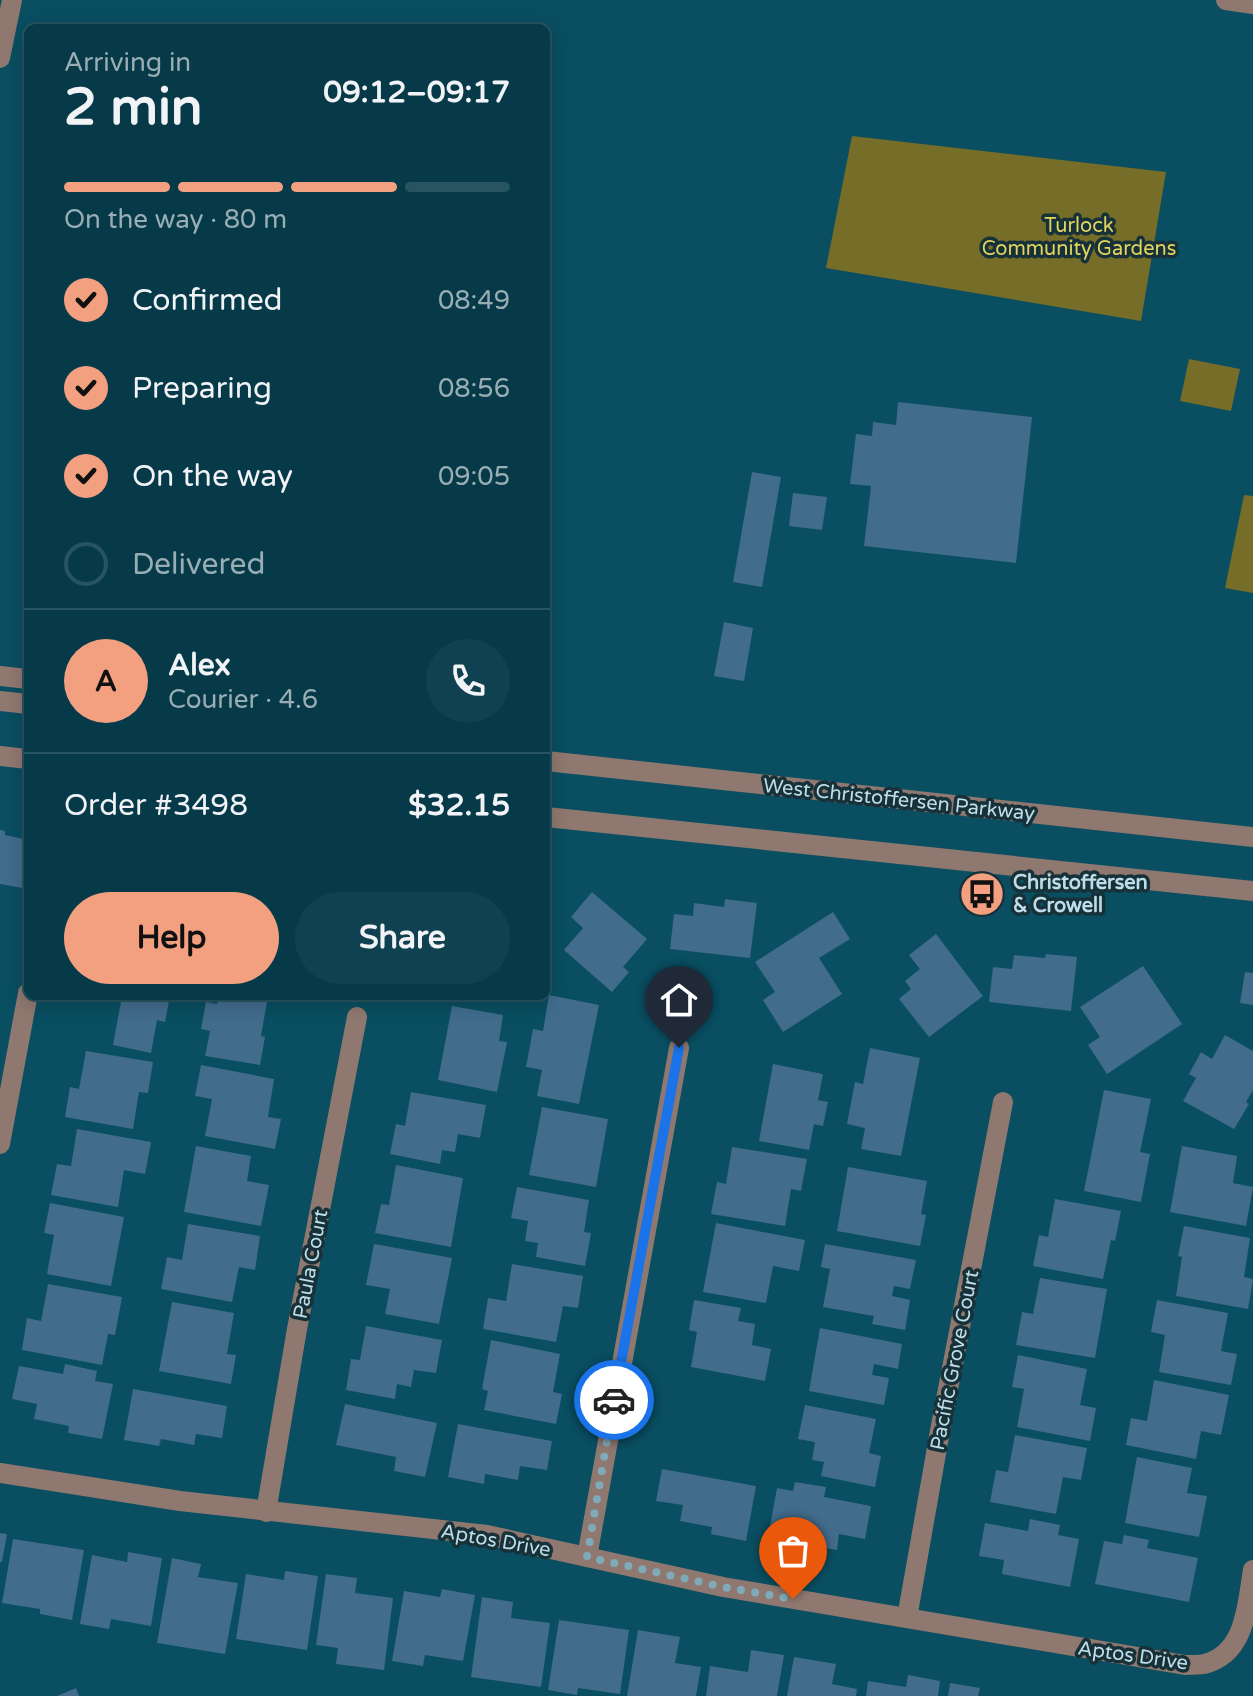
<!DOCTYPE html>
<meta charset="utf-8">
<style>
:root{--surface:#073a49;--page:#104150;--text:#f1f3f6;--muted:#98adb4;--line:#285461;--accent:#f2a080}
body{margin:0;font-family:"Varela Round",sans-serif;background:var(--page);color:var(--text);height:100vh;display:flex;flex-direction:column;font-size:30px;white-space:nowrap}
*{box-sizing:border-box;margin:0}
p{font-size:26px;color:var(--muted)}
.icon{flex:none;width:44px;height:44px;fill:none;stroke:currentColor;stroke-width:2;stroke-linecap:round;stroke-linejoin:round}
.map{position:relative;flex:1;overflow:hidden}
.drawer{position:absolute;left:24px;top:24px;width:526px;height:976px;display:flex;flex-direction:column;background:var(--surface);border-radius:12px;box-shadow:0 4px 20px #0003,0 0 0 2px var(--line)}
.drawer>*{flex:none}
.pin{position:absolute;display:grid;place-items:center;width:68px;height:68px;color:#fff;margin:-82px -34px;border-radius:50% 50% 50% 0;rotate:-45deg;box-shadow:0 0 8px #0007}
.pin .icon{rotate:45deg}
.courier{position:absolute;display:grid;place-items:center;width:80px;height:80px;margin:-40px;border:6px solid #1a73e8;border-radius:50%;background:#fff;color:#222;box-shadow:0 2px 10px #0007}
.head em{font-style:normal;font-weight:700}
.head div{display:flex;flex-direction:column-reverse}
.head{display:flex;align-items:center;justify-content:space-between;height:136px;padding:0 40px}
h1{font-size:52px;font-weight:700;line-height:60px}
.bar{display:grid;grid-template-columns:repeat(4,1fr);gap:12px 8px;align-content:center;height:96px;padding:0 40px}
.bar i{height:10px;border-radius:6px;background:var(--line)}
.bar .selected{background:var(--accent)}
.bar p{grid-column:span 4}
.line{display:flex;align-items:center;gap:20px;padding:0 40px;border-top:2px solid var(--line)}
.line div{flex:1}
.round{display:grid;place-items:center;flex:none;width:84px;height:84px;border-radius:42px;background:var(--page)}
ol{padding:0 40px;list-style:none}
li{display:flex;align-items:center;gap:24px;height:88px}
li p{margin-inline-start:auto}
li .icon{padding:8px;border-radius:50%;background:var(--accent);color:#111;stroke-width:4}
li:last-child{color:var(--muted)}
li i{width:44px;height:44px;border:4px solid var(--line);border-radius:50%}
.primary-button{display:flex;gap:16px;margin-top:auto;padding:16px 40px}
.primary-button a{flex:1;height:92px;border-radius:48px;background:var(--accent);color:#111;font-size:32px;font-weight:700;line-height:92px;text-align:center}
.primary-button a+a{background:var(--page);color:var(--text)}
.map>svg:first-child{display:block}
.green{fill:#766d29}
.building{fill:#416c8c}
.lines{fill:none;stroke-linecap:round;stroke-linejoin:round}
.minor{stroke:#8f786f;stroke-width:20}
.done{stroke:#7fabb9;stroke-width:8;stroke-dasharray:0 14.4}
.route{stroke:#1a73e8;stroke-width:10}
.labels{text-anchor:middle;stroke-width:7;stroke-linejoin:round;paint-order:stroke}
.park-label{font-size:20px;fill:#e2d35f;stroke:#173139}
.street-label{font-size:20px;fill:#bfdde8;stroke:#173139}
.poi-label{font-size:20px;font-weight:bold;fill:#bfdde8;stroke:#173139;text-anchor:start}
</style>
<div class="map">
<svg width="1253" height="1696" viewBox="0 0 1253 1696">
<rect width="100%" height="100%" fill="#094e61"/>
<g class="green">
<path d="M852 136 1166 172 1141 321 826 268Z"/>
<path d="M1189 359 1240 369 1231 411 1180 401Z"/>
<path d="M1244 495 1253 496V593L1225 588Z"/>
</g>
<g class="building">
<path d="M898 402 1032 417 1016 563 864 546 871 486 850 484 856 434 872 436 873 422 896 425Z"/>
<path d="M752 472 781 477 762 587 733 582Z"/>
<path d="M793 493 827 497 822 530 789 526Z"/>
<path d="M724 622 753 628 744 681 714 676Z"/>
<path d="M0 830 5 831V835L28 840V889L0 884Z"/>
<path d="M592 892 647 939 623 967 629 972 612 992 564 950 583 928 571 917Z"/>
<path d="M725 899 757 903 750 958 670 949 674 914 693 916 694 903 724 907Z"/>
<path d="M833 912 850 939 819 958 842 994 783 1032 763 1000 775 992 755 962Z"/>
<path d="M936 934 983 996 929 1037 899 999 911 989 905 981 920 969 909 955Z"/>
<path d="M1046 954 1077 957 1071 1011 989 1002 993 967 1012 969 1014 955 1045 958Z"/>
<path d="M1143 966 1182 1024 1107 1074 1088 1045 1100 1037 1080 1007Z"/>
<path d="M1245 972 1253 973V1005L1240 1003Z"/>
<path d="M549 995 599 1005 579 1104 537 1096 542 1070 526 1067 533 1029 543 1031Z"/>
<path d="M122 996H170L165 1022 157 1020 151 1053 113 1045Z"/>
<path d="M218 996H268L261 1036 265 1037 260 1065 205 1056 210 1031 201 1029 206 1002 217 1004Z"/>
<path d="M452 1006 503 1015 499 1041 507 1042 497 1092 438 1080Z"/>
<path d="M1225 1035 1253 1051V1090L1246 1102 1249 1104 1234 1129 1183 1101 1196 1078 1189 1074 1201 1052 1212 1059Z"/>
<path d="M870 1048 920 1058 901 1156 861 1149 865 1128 847 1124 855 1082 863 1084Z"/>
<path d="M86 1051 153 1062 148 1093 139 1092 133 1129 65 1117 70 1087 79 1089Z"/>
<path d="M773 1064 823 1074 818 1100 828 1102 823 1126 814 1124 809 1150 759 1141Z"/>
<path d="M201 1065 274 1079 268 1117 281 1119 275 1149 205 1136 212 1099 195 1096Z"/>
<path d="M1104 1090 1151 1099 1140 1152 1150 1154 1141 1202 1084 1191Z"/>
<path d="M411 1092 486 1105 480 1138 458 1134 455 1152 442 1150 440 1164 390 1154 396 1124 405 1126Z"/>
<path d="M542 1107 608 1119 596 1187 529 1175Z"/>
<path d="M77 1129 151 1142 145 1174 124 1170 118 1207 51 1195 57 1164 71 1166Z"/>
<path d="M196 1146 251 1156 247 1181 269 1185 261 1226 184 1212Z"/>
<path d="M1182 1146 1237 1156 1233 1183 1253 1187 1246 1226 1170 1212Z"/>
<path d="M732 1147 807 1159 801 1191 791 1189 785 1226 711 1214 717 1182 726 1184Z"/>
<path d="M396 1165 463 1178 451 1247 375 1233 381 1204 389 1205Z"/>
<path d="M848 1167 927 1181 921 1214 926 1215 920 1246 837 1231Z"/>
<path d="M517 1187 589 1200 584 1232 591 1233 585 1266 536 1257 538 1243 525 1241 528 1221 511 1218Z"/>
<path d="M1055 1199 1121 1211 1115 1241 1111 1240 1103 1279 1033 1266 1039 1235 1048 1237Z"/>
<path d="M50 1203 124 1217 111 1286 47 1274 54 1235 44 1233Z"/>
<path d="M716 1223 805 1240 799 1271 773 1266 766 1303 703 1292Z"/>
<path d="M188 1224 260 1236 255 1270 239 1267 232 1302 161 1289 167 1257 182 1260Z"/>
<path d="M1184 1226 1250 1238 1244 1277 1253 1279 1248 1309 1176 1296 1182 1257 1178 1256Z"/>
<path d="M374 1244 452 1258 439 1324 385 1314 390 1289 366 1285Z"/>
<path d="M825 1244 916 1260 910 1289 894 1286 892 1296 910 1300 905 1330 872 1324 874 1316 823 1307 830 1269 821 1267Z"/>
<path d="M512 1264 583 1276 578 1308 563 1306 556 1342 483 1329 488 1298 506 1301Z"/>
<path d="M1040 1278 1107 1289 1095 1358 1016 1345 1022 1312 1033 1314Z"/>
<path d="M48 1284 122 1297 115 1335 108 1334 102 1365 22 1350 27 1318 41 1321Z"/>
<path d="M694 1300 741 1308 738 1321 755 1324 752 1345 771 1349 765 1381 691 1367 697 1332 689 1330Z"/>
<path d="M1157 1300 1228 1313 1221 1351 1237 1354 1231 1385 1159 1372 1165 1335 1151 1332Z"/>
<path d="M172 1302 234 1313 227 1354 236 1355 231 1384 159 1371Z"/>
<path d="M366 1326 442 1340 436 1373 414 1370 411 1387 397 1384 395 1399 346 1390 351 1359 360 1360Z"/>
<path d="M820 1328 902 1344 898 1369 874 1364 872 1375 889 1378 884 1405 809 1391Z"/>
<path d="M491 1340 560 1354 553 1392 562 1394 556 1424 484 1410 488 1391 482 1389Z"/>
<path d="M1018 1355 1087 1369 1080 1405 1096 1408 1090 1441 1017 1427 1024 1389 1012 1387Z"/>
<path d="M65 1364 97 1371 95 1381 113 1384 102 1439 68 1433 69 1426 34 1419 37 1404 12 1399 19 1366 63 1374Z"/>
<path d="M1154 1380 1229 1395 1221 1435 1201 1431 1196 1459 1126 1445 1131 1418 1147 1421Z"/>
<path d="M133 1389 227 1406 222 1438 196 1434 194 1445 161 1439 159 1446 124 1440Z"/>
<path d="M345 1404 437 1423 425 1477 394 1471 396 1457 336 1445Z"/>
<path d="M805 1405 876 1419 869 1453 881 1456 875 1487 821 1476 824 1462 812 1460 815 1442 798 1439Z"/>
<path d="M458 1424 552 1441 547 1470 520 1466 518 1480 485 1474 484 1484 448 1477Z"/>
<path d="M1015 1435 1087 1448 1081 1480 1063 1477 1056 1514 990 1502 996 1470 1008 1472Z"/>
<path d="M1137 1457 1192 1468 1187 1493 1207 1496 1199 1537 1125 1523Z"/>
<path d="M662 1469 756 1486 746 1541 711 1534 712 1527 680 1521 683 1505 656 1501Z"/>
<path d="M795 1482 826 1487 824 1497 871 1506 865 1539 839 1534 837 1550 802 1544 801 1550 767 1543 777 1488 793 1491Z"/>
<path d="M1030 1519 1060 1525 1058 1535 1079 1539 1070 1587 1002 1574 1004 1560 979 1556 985 1523 1028 1531Z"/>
<path d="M0 1533 7 1534 2 1562H0Z"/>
<path d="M1124 1535 1149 1540 1147 1548 1198 1558 1189 1602 1095 1584 1104 1541 1122 1544Z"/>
<path d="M13 1539 84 1550 72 1620 40 1614V1609L2 1603Z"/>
<path d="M128 1552 162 1558 151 1626 111 1619 109 1629 80 1624 92 1555 127 1562Z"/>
<path d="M172 1558 201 1564 198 1577 238 1583 225 1654 157 1643Z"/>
<path d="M285 1571 318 1576 307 1650 236 1639 246 1574 284 1580Z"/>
<path d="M326 1574 357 1578 355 1593 393 1598 384 1670 336 1664 338 1648 316 1645Z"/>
<path d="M442 1589 475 1595 463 1661 425 1655 423 1666 392 1661 404 1591 440 1597Z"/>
<path d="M482 1597 513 1602 511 1618 550 1623 541 1687 471 1677Z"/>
<path d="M559 1620 629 1630 620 1694 578 1688 577 1695 548 1690Z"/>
<path d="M638 1630 680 1637 675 1663 701 1667 696 1696H627Z"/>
<path d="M751 1650 784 1655 777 1696H706L710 1666 748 1672Z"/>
<path d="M794 1657 836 1664 832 1684 857 1689 856 1696H787Z"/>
<path d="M908 1675 940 1681 938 1696H866L868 1681 906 1687Z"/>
<path d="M950 1683 980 1688 978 1696H948Z"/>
<path d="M76 1688 79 1696H57Z"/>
</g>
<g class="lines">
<g class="minor">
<path d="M1226 0 1253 4"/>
<path d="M0 58 12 0"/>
<path d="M0 676 28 679"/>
<path d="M0 701 28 704"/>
<path d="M0 756 28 759"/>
<path d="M546 761 1253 837"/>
<path d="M546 817 1253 891"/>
<path d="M0 1144 28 993"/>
<path d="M0 1473 180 1501 487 1535 723 1587 1185 1665C1191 1665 1198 1665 1204 1664 1246 1654 1247 1605 1253 1570"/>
<path d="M266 1512 297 1329 357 1017"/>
<path d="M587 1557 679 1048"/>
<path d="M907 1618 940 1431 1003 1102"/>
</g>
</g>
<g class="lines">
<path class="done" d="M614 1400 587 1557 723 1587 793 1599"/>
<path class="route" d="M614 1400 679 1048"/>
</g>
<defs>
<g id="bus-disc" transform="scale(2.3)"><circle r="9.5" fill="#f2a080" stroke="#173139"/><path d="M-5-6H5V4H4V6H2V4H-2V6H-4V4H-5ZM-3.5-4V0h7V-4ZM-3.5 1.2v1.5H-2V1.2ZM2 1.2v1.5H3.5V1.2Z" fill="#111"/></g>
</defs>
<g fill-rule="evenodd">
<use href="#bus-disc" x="982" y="894"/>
</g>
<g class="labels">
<g class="park-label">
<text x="1079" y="232">Turlock<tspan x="1079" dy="23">Community Gardens</tspan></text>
</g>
<g class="street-label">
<text transform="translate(899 799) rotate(6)" y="7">West Christoffersen Parkway</text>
<text transform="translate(310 1264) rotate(-79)" y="7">Paula Court</text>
<text transform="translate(954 1360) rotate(-79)" y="7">Pacific Grove Court</text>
<text transform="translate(496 1540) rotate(10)" y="7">Aptos Drive</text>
<text transform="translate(1133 1655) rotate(8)" y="7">Aptos Drive</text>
</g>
<g class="poi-label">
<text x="1013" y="889">Christoffersen<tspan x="1013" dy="23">&amp; Crowell</tspan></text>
</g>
</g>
</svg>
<div class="pin" style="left:793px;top:1599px;background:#ea580c"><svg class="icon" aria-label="bag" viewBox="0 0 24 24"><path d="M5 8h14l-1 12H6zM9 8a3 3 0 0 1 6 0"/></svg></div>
<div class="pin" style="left:679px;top:1048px;background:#1f2937"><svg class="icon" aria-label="home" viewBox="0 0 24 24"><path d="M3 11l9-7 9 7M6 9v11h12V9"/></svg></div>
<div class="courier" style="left:614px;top:1400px"><svg class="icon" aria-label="car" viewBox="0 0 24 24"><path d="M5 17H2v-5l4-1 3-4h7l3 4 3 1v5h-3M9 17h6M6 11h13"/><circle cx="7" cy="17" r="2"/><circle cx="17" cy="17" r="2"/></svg></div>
<section class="drawer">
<div class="head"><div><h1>2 min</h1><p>Arriving in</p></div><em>09:12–09:17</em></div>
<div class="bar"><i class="selected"></i><i class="selected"></i><i class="selected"></i><i></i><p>On the way · 80 m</p></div>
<ol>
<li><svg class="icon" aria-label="check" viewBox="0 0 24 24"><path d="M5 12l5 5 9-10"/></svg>Confirmed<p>08:49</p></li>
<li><svg class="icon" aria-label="check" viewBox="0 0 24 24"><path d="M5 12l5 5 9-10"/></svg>Preparing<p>08:56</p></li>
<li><svg class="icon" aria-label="check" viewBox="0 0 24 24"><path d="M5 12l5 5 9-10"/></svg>On the way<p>09:05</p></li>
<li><i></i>Delivered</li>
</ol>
<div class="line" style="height:144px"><b class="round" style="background:var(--accent);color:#111">A</b><div><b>Alex</b><p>Courier · 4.6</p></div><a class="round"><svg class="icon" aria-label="phone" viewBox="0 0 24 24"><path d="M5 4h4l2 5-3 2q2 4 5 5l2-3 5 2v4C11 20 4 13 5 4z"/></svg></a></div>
<div class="line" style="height:104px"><div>Order #3498</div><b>$32.15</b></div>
<div class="primary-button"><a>Help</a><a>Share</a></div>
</section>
</div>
